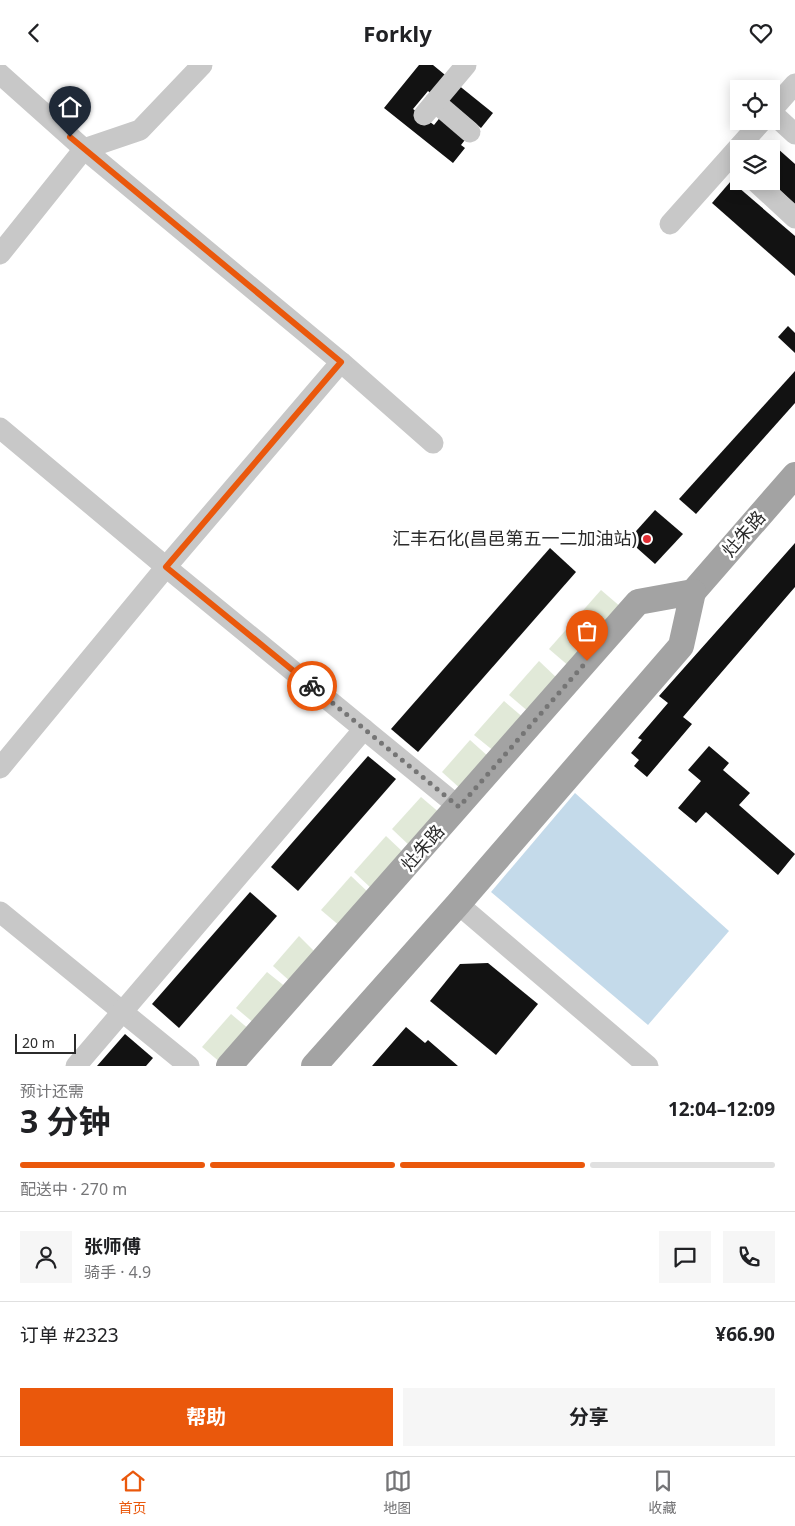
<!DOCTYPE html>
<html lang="zh">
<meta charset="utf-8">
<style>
:root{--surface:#fff;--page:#f6f6f6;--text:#202124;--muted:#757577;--line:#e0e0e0;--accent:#ea580c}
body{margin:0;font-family:"Noto Sans","Noto Sans SC",sans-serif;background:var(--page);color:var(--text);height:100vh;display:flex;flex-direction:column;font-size:19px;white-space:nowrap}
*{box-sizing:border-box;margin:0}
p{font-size:16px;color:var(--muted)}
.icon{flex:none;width:28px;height:28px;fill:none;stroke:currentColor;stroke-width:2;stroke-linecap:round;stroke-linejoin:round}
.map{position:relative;height:1001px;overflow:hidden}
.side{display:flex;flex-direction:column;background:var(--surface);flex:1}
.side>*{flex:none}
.fabs{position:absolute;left:730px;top:15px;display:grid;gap:10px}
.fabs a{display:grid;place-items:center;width:50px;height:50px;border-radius:0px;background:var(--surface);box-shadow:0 2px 12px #0003;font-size:25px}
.scale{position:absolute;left:15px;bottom:12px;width:61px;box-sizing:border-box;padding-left:5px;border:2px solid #2b2b2b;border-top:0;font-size:14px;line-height:18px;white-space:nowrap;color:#2b2b2b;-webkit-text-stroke:4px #fff;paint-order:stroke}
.pin{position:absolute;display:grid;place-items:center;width:42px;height:42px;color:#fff;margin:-51px -21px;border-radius:50% 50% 50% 0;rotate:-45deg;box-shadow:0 0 5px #0007}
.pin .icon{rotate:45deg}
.courier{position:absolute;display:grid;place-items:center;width:50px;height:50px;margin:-25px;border:4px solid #ea580c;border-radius:50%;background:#fff;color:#222;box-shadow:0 1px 6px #0007}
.summary em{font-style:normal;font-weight:700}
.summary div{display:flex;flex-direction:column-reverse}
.summary{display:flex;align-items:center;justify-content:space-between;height:85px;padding:0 20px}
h1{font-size:32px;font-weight:700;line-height:38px}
.bar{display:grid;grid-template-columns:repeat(4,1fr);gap:8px 5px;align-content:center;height:60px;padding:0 20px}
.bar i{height:6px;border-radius:4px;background:var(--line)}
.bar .on{background:var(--accent)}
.bar p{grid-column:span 4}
.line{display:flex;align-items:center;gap:12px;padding:0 20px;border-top:1px solid var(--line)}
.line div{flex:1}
.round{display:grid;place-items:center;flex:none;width:52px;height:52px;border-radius:0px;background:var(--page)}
.action{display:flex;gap:10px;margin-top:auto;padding:10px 20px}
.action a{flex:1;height:58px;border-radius:0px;background:var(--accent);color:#fff;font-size:20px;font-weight:700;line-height:58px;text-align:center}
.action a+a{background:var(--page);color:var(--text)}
header{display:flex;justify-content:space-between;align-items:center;height:65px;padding:0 20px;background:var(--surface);font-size:22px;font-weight:700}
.tabs{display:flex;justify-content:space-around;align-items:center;height:70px;border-top:1px solid var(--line);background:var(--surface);font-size:14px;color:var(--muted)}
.tabs a{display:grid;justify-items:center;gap:2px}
.tabs .on{color:var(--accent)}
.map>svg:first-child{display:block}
.green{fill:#e1e9d8}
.water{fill:#c4daea}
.building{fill:#121212}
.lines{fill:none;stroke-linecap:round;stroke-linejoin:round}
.minor{stroke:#c8c8c8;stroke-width:21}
.major{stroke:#a3a3a3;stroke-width:26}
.done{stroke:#757575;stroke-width:5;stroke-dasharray:0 9}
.route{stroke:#ea580c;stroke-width:6}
.poi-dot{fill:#e22e34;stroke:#fff;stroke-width:2}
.labels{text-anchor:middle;stroke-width:5;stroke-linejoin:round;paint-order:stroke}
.street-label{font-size:18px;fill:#2b2b2b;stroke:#fff}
.poi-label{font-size:18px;fill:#2b2b2b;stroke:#fff;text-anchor:end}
</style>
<header><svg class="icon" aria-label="back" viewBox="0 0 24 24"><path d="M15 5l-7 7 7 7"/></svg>Forkly<svg class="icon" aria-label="heart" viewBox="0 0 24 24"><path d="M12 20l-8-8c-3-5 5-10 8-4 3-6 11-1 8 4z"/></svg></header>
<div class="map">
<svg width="795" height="1001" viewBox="0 0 795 1001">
<rect width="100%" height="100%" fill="#fff"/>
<g class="green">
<path d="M601 525 622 543 570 602 549 584Z"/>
<path d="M539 596 559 615 530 648 509 630Z"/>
<path d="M504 636 525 654 495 687 474 670Z"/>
<path d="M470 675 490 693 462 725 442 707Z"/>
<path d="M421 732 441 749 411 782 392 764Z"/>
<path d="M386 771 405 789 373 825 354 807Z"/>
<path d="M351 811 370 829 341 862 321 845Z"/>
<path d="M299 871 317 889 292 918 273 901Z"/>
<path d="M267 907 287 923 255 959 236 943Z"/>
<path d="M231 949 250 965 221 998 202 982Z"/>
</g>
<path class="water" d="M575 728 729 866 648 960 491 827Z"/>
<g class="building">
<path d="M419 0H433L450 14 435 32 428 26 413 44 434 60 442 50 468 71 461 80 465 83 453 98 384 43Z"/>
<path d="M457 19 493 48 481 63 445 33Z"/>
<path d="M768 75 795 99V139L769 116H771V84H760Z"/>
<path d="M731 116 795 171V211L712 138Z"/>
<path d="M788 261 795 268V288L778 272Z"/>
<path d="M795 306V338L696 449 679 434Z"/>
<path d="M655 445 683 469 655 499 628 475Z"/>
<path d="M795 478V522L683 652 692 659 647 712 634 701 639 695 631 688 642 675 638 673 668 638 659 631Z"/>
<path d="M550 483 576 507 418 687 391 664Z"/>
<path d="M709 681 729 698 723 705 750 728 739 740 795 789 778 810 706 747 696 758 678 743 701 716 688 705Z"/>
<path d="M368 691 396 714 298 826 271 802Z"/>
<path d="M250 827 277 851 179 963 152 939Z"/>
<path d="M488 898 538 939 496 990 430 936 460 899Z"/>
<path d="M406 962 425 978 428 975 458 1001H372Z"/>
<path d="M125 969 153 993 146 1001H97Z"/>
</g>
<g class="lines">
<g class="minor">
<path d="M0 9 84 84 341 297 433 378"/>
<path d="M435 37 470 67"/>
<path d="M771 46 795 19"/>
<path d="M771 47 795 69"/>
<path d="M424 50 466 0"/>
<path d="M755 116 795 153"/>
<path d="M670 159 762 56"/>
<path d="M0 189 84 84 140 65 202 0"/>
<path d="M0 363 166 502 459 742"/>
<path d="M0 703 166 502 341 297"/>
<path d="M458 839 648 1001"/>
<path d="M0 847 189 1001"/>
<path d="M76 1001 364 664"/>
</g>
<g class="major">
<path d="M693 527 795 410"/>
<path d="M229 1001 638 537 693 527 681 581 458 839 314 1001"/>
</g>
</g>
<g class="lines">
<path class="done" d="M312 621 459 742 587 596"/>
<path class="route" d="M70 72 341 297 166 502 312 621"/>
</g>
<circle class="poi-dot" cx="647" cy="474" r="5"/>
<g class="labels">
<g class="street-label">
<text transform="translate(744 469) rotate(-49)" y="6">灶朱路</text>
<text transform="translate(423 783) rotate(-49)" y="6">灶朱路</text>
</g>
<g class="poi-label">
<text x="637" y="480">汇丰石化(昌邑第五一二加油站)</text>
</g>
</g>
</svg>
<div class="fabs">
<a><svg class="icon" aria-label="locate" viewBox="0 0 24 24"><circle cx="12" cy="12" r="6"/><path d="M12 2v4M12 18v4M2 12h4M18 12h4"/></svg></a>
<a><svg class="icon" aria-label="layers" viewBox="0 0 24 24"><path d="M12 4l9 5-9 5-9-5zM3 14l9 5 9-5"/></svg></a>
</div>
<div class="scale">20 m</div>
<div class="pin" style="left:587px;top:596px;background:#ea580c"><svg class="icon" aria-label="bag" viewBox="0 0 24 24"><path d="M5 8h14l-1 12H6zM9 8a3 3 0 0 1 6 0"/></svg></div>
<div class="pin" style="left:70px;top:72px;background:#1f2937"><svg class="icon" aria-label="home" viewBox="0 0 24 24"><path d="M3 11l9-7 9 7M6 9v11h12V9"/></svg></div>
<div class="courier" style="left:312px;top:621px"><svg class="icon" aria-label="bike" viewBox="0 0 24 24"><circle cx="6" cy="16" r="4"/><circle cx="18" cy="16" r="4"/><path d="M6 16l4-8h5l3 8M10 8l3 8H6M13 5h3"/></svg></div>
</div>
<section class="side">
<div class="summary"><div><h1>3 分钟</h1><p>预计还需</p></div><em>12:04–12:09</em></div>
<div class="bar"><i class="on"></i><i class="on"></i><i class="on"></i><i></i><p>配送中 · 270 m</p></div>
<div class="line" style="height:90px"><a class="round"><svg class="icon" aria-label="person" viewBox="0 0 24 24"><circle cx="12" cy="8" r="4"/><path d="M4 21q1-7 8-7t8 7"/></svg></a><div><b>张师傅</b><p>骑手 · 4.9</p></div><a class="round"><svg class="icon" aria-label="chat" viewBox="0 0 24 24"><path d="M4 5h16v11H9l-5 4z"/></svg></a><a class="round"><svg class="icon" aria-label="phone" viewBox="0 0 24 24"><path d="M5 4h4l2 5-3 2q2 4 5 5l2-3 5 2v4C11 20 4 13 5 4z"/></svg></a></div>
<div class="line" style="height:65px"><div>订单 #2323</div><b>¥66.90</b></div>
<div class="action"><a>帮助</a><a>分享</a></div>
</section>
<nav class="tabs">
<a class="on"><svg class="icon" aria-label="home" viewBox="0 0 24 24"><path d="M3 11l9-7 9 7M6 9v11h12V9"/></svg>首页</a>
<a><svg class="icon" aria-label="map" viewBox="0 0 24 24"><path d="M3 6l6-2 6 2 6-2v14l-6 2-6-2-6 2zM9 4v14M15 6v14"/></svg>地图</a>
<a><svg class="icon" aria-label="saved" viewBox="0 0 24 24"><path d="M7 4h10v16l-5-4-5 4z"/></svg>收藏</a>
</nav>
